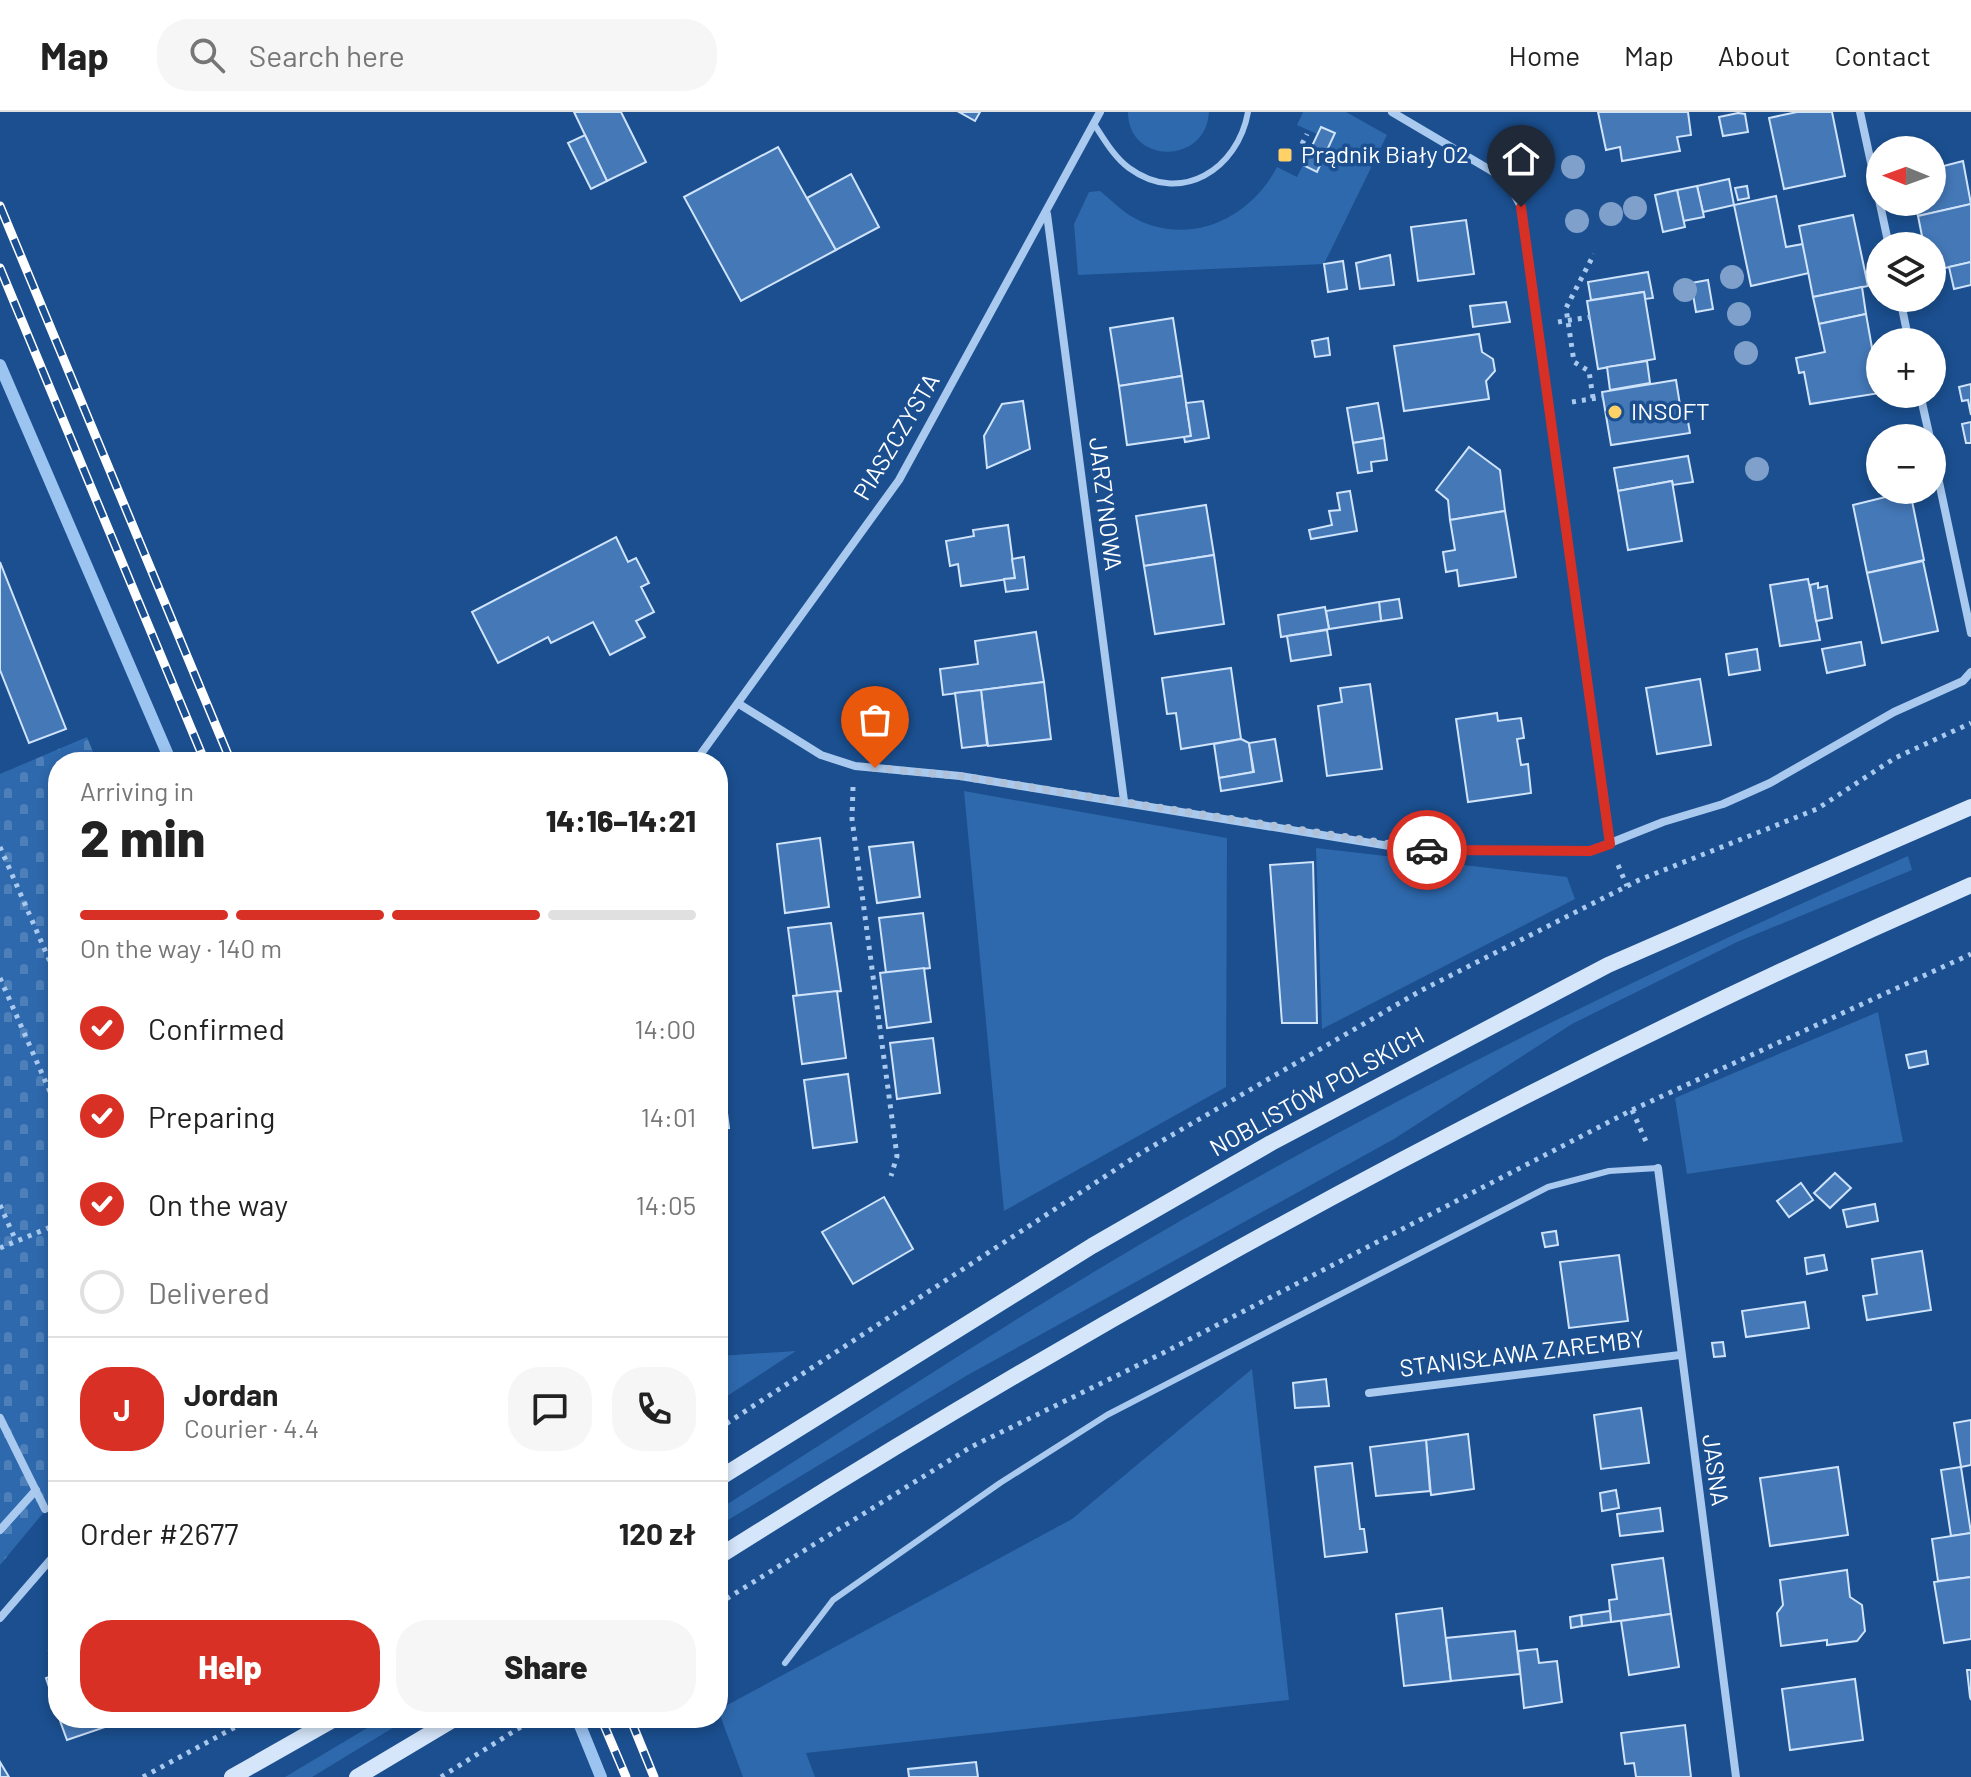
<!DOCTYPE html>
<meta charset="utf-8">
<style>
:root{--surface:#fff;--page:#f6f6f6;--text:#222;--muted:#767676;--line:#e0e0e0;--accent:#d93025}
body{margin:0;font-family:Barlow,sans-serif;background:var(--page);color:var(--text);height:100vh;display:flex;flex-direction:column;font-size:30px;white-space:nowrap}
*{box-sizing:border-box;margin:0}
p{font-size:26px;color:var(--muted)}
.icon{flex:none;width:44px;height:44px;fill:none;stroke:currentColor;stroke-width:2;stroke-linecap:round;stroke-linejoin:round}
.map{position:relative;flex:1;overflow:hidden}
.panel{position:absolute;left:48px;top:640px;width:680px;height:976px;display:flex;flex-direction:column;background:var(--surface);border-radius:32px;box-shadow:0 4px 12px #0003}
.panel>*{flex:none}
.needle{width:52px;rotate:271deg}
.tools{position:absolute;left:1866px;top:24px;display:grid;gap:16px}
.tools a{display:grid;place-items:center;width:80px;height:80px;border-radius:50%;background:var(--surface);box-shadow:0 4px 12px #0003;font-size:40px}
.pin{position:absolute;display:grid;place-items:center;width:68px;height:68px;color:#fff;margin:-82px -34px;border-radius:50% 50% 50% 0;rotate:-45deg;box-shadow:0 0 8px #0007}
.pin .icon{rotate:45deg}
.courier{position:absolute;display:grid;place-items:center;width:80px;height:80px;margin:-40px;border:6px solid #d93025;border-radius:50%;background:#fff;color:#222;box-shadow:0 2px 10px #0007}
.head em{font-style:normal;font-weight:800}
.head div{display:flex;flex-direction:column-reverse}
.head{display:flex;align-items:center;justify-content:space-between;height:136px;padding:0 32px}
h1{font-size:52px;font-weight:800;line-height:60px}
.bar{display:grid;grid-template-columns:repeat(4,1fr);gap:12px 8px;align-content:center;height:96px;padding:0 32px}
.bar i{height:10px;border-radius:6px;background:var(--line)}
.bar .active{background:var(--accent)}
.bar p{grid-column:span 4}
.line{display:flex;align-items:center;gap:20px;padding:0 32px;border-top:2px solid var(--line)}
.line div{flex:1}
.round{display:grid;place-items:center;flex:none;width:84px;height:84px;border-radius:32px;background:var(--page)}
ol{padding:0 32px;list-style:none}
li{display:flex;align-items:center;gap:24px;height:88px}
li p{margin-inline-start:auto}
li .icon{padding:8px;border-radius:50%;background:var(--accent);color:#fff;stroke-width:4}
li:last-child{color:var(--muted)}
li i{width:44px;height:44px;border:4px solid var(--line);border-radius:50%}
.button{display:flex;gap:16px;margin-top:auto;padding:16px 32px}
.button a{flex:1;height:92px;border-radius:32px;background:var(--accent);color:#fff;font-size:32px;font-weight:800;line-height:92px;text-align:center}
.button a+a{background:var(--page);color:var(--text)}
header{display:flex;align-items:center;gap:48px;box-sizing:border-box;height:112px;padding:0 40px;background:var(--surface);border-bottom:2px solid var(--line)}
header strong{font-size:38px}
nav{display:flex;gap:44px;margin-inline-start:auto;font-size:28px}
.search{width:560px;height:72px;background:var(--page);display:flex;align-items:center;gap:20px;box-sizing:border-box;padding:0 28px;border-radius:32px;color:var(--muted);font-size:30px}
.map>svg:first-child{display:block}
.green{fill:#2e69ad}
.cemetery{fill:url(#cemetery-stones)}
.lines{fill:none;stroke-linecap:round;stroke-linejoin:round}
.stream{stroke:#9cc4f0;stroke-width:12}
.building{fill:#4478b7;stroke:#cfe3fa;stroke-width:2}
.path{stroke:#a9c9ee;stroke-width:5;stroke-dasharray:4 6;stroke-linecap:butt}
.lane{stroke:#a9c9ee;stroke-width:6}
.street{stroke:#a9c9ee;stroke-width:8}
.secondary{stroke:#d6e6fa;stroke-width:16}
.rail-casing{stroke:#fff;stroke-width:9}
.rail{stroke:#1b4f8f;stroke-width:6;stroke-dasharray:18;stroke-linecap:butt}
.tree{fill:#7ea0ca}
.done{stroke:#afc1d8;stroke-width:8;stroke-dasharray:0 14.4}
.route{stroke:#d93025;stroke-width:10}
.poi-dot{fill:#ffd166;stroke:#1b4f8f;stroke-width:3}
.labels{text-anchor:middle;stroke-width:7;stroke-linejoin:round;paint-order:stroke}
.poi-label{font-size:24px;fill:#fff;stroke:#1b4f8f;text-anchor:start}
.street-label{font-size:24px;fill:#fff;stroke:#1b4f8f}
</style>
<header>
<strong>Map</strong>
<div class="search"><svg class="icon" aria-label="search" viewBox="0 0 24 24"><circle cx="10" cy="10" r="6"/><path d="M15 15l6 6"/></svg>Search here</div>
<nav><a>Home</a><a>Map</a><a>About</a><a>Contact</a></nav>
</header>
<div class="map">
<svg width="1971" height="1665" viewBox="0 0 1971 1665">
<defs>
<pattern id="cemetery-stones" width="16" height="16" patternUnits="userSpaceOnUse" patternTransform="scale(2)"><rect width="16" height="16" fill="#2e69ad"/><path d="M2 7V4a2 2 0 0 1 4 0v3zM10 15v-3a2 2 0 0 1 4 0v3z" fill="#4d80b9"/></pattern>
</defs>
<rect width="100%" height="100%" fill="#1b4f8f"/>
<g class="green">
<path d="M1128 0H1209C1206 53 1128 53 1128 0Z"/>
<path d="M1303 0H1346L1387 23 1324 152 1078 163 1074 112 1089 80 1100 79C1110 87 1119 96 1129 103 1185 137 1249 109 1277 55L1297 65 1303 53 1316 59 1321 15 1317 22 1297 13Z"/>
<path d="M964 679 1227 726 1226 975 1004 1099Z"/>
<path d="M1316 736 1567 765 1575 787 1322 917Z"/>
<path d="M1908 744 1912 758 1737 830 1572 912 1394 1027 966 1264 718 1414V1398C874 1299 1028 1196 1187 1105 1421 971 1662 852 1908 744Z"/>
<path d="M1878 900 1903 1030 1687 1062 1675 986Z"/>
<path d="M796 1239 718 1290V1244Z"/>
<path d="M1252 1257 1289 1588 806 1641 815 1665H743L718 1598 1072 1407Z"/>
<path d="M384 1606H409L312 1665H285Z"/>
</g>
<path class="cemetery" d="M87 625 97 650H58V1383L0 1453V662Z"/>
<g class="lines">
<g class="stream">
<path d="M0 253 171 650"/>
<path d="M577 1606 601 1665"/>
</g>
</g>
<g class="building">
<path d="M574 0H621L646 50 607 69Z"/>
<path d="M959 0H980L975 9Z"/>
<path d="M1598 0H1688L1691 23 1677 25 1680 39 1622 49 1620 35 1606 38Z"/>
<path d="M1797 0H1832L1845 64 1784 77 1769 6Z"/>
<path d="M1738 1 1745 2 1748 20 1723 24 1719 5Z"/>
<path d="M1321 15 1335 21 1317 60 1303 53Z"/>
<path d="M585 23 607 69 591 77 568 31Z"/>
<path d="M778 35 836 138 741 189 684 85Z"/>
<path d="M1963 49 1971 92 1918 104 1914 90H1932V57Z"/>
<path d="M851 62 879 115 836 138 807 86Z"/>
<path d="M1729 67 1734 93 1703 100 1697 74Z"/>
<path d="M1697 74 1704 105 1683 109 1677 78Z"/>
<path d="M1747 74 1749 86 1738 88 1735 76Z"/>
<path d="M1677 78 1685 115 1663 120 1655 83Z"/>
<path d="M1776 84 1786 135 1803 132 1809 161 1751 174 1734 93Z"/>
<path d="M1971 92V150L1932 159V134H1924L1918 104Z"/>
<path d="M1853 103 1868 174 1813 185 1799 114Z"/>
<path d="M1466 108 1474 162 1418 169 1411 115Z"/>
<path d="M1390 143 1394 173 1360 177 1356 151Z"/>
<path d="M1343 149 1347 177 1328 180 1324 152Z"/>
<path d="M1971 150V173L1954 177 1949 155Z"/>
<path d="M1648 160 1653 186 1645 187 1644 180 1591 188 1588 170Z"/>
<path d="M1708 168 1713 197 1696 200 1691 171Z"/>
<path d="M1862 175 1866 202 1819 212 1813 185Z"/>
<path d="M1644 180 1655 247 1598 257 1587 189Z"/>
<path d="M1506 190 1510 210 1473 215 1470 194Z"/>
<path d="M1866 202 1880 281 1810 292 1804 260 1799 261 1796 246 1825 240 1819 212Z"/>
<path d="M1173 206 1182 264 1119 274 1110 216Z"/>
<path d="M1479 222 1482 240 1493 247 1495 259 1486 269 1489 287 1404 299 1394 234Z"/>
<path d="M1328 226 1330 243 1315 245 1312 229Z"/>
<path d="M1647 249 1650 271 1610 278 1607 255Z"/>
<path d="M1182 264 1191 324 1127 333 1119 274Z"/>
<path d="M1676 268 1680 293 1685 292 1690 321 1611 333 1602 280Z"/>
<path d="M1971 272V303L1968 288 1962 289 1959 275Z"/>
<path d="M1023 289 1030 337 987 356 984 324 1002 292Z"/>
<path d="M1203 289 1209 326 1185 330 1184 325 1191 324 1186 291Z"/>
<path d="M1378 291 1384 326 1353 331 1347 296Z"/>
<path d="M1971 310V331H1966L1962 312Z"/>
<path d="M1384 326 1387 348 1371 350 1372 359 1358 361 1353 331Z"/>
<path d="M1469 335 1500 358 1505 399 1450 408 1448 388 1436 378Z"/>
<path d="M1688 344 1693 370 1673 373 1672 369 1618 379 1614 356Z"/>
<path d="M1672 369 1682 429 1628 438 1618 379Z"/>
<path d="M1350 379 1357 419 1311 427 1309 418 1332 413 1329 399 1340 398 1337 381Z"/>
<path d="M1910 379 1924 448 1867 461 1853 393Z"/>
<path d="M1206 393 1214 443 1144 454 1136 404Z"/>
<path d="M1505 399 1516 465 1459 474 1457 458 1446 460 1443 440 1455 438 1450 408Z"/>
<path d="M1008 413 1015 466 961 474 958 452 950 454 946 429 974 424 973 418Z"/>
<path d="M616 425 628 450 636 446 649 471 641 475 654 500 636 509 645 525 610 543 593 510 551 531 548 525 498 551 472 500Z"/>
<path d="M1214 443 1224 512 1155 522 1144 454Z"/>
<path d="M1024 445 1028 477 1006 480 1004 467 1015 466 1012 447Z"/>
<path d="M1923 449 1938 519 1882 531 1867 461Z"/>
<path d="M0 450 66 617 29 631 0 558Z"/>
<path d="M1808 467 1820 528 1780 534 1770 473Z"/>
<path d="M1818 471V476L1827 474 1832 506 1816 509 1810 473Z"/>
<path d="M1399 487 1402 506 1381 509 1379 490Z"/>
<path d="M1379 490 1381 509 1329 517 1326 499Z"/>
<path d="M1325 495 1329 517 1281 525 1278 503Z"/>
<path d="M1327 518 1331 543 1291 549 1287 524Z"/>
<path d="M1036 520 1044 570 943 583 940 557 978 552 975 529Z"/>
<path d="M1861 530 1865 553 1827 561 1822 537Z"/>
<path d="M1757 537 1760 558 1729 563 1726 542Z"/>
<path d="M1231 556 1241 627 1181 637 1176 601 1167 602 1162 566Z"/>
<path d="M1700 567 1711 633 1657 642 1646 576Z"/>
<path d="M1044 570 1051 627 988 634 981 578Z"/>
<path d="M1370 572 1382 657 1327 664 1318 594 1342 590 1340 576Z"/>
<path d="M981 578 987 633 962 636 955 581Z"/>
<path d="M1497 601 1498 609 1521 606 1524 626 1517 627 1521 653 1528 652 1531 681 1468 690 1456 607Z"/>
<path d="M1241 627 1249 631 1253 660 1219 666 1214 632Z"/>
<path d="M1275 627 1282 669 1221 679 1219 666 1254 660 1249 631Z"/>
<path d="M820 726 829 795 785 801 777 732Z"/>
<path d="M913 730 920 785 877 791 869 735Z"/>
<path d="M1313 750 1317 911H1282L1270 753Z"/>
<path d="M923 801 930 856 886 861 879 806Z"/>
<path d="M831 811 841 879 797 884 788 816Z"/>
<path d="M924 856 931 910 887 916 880 861Z"/>
<path d="M837 879 846 946 802 952 793 884Z"/>
<path d="M933 926 940 981 897 987 890 931Z"/>
<path d="M1926 939 1928 952 1909 956 1906 943Z"/>
<path d="M848 962 857 1030 813 1036 804 968Z"/>
<path d="M723 971 729 1016 718 1017V972Z"/>
<path d="M1835 1061 1851 1076 1830 1096 1814 1081Z"/>
<path d="M1801 1071 1813 1088 1789 1105 1777 1089Z"/>
<path d="M884 1085 913 1137 853 1172 822 1120Z"/>
<path d="M1875 1092 1878 1109 1847 1115 1843 1098Z"/>
<path d="M1556 1119 1558 1133 1545 1135 1542 1121Z"/>
<path d="M1922 1139 1931 1198 1867 1208 1863 1184 1877 1182 1872 1147Z"/>
<path d="M1619 1143 1628 1209 1569 1216 1560 1150Z"/>
<path d="M1824 1143 1827 1158 1807 1162 1805 1146Z"/>
<path d="M1805 1190 1809 1216 1746 1225 1742 1199Z"/>
<path d="M1723 1230 1725 1244 1714 1245 1712 1231Z"/>
<path d="M1326 1267 1329 1294 1295 1296 1293 1271Z"/>
<path d="M1641 1296 1649 1351 1601 1357 1594 1303Z"/>
<path d="M1971 1308V1353L1961 1355 1954 1311Z"/>
<path d="M1468 1322 1474 1377 1431 1383 1426 1328Z"/>
<path d="M1426 1328 1430 1379 1376 1384 1370 1335Z"/>
<path d="M1352 1351 1360 1417H1364L1367 1440 1325 1445 1315 1355Z"/>
<path d="M1838 1355 1848 1423 1770 1434 1760 1366Z"/>
<path d="M1961 1355 1971 1421 1951 1424 1941 1358Z"/>
<path d="M1616 1378 1619 1396 1602 1399 1600 1381Z"/>
<path d="M1660 1396 1663 1419 1620 1424 1617 1402Z"/>
<path d="M1971 1421V1465L1938 1469 1932 1427Z"/>
<path d="M1663 1446 1671 1502 1611 1510 1609 1488 1617 1487 1612 1453Z"/>
<path d="M1847 1458 1850 1485 1862 1493 1865 1519 1857 1529 1827 1533V1528L1781 1534 1777 1501 1783 1493 1780 1468Z"/>
<path d="M1971 1465V1527L1944 1531 1934 1470Z"/>
<path d="M1442 1496 1451 1569 1404 1574 1396 1502Z"/>
<path d="M1610 1499 1611 1510 1582 1514 1581 1503Z"/>
<path d="M1671 1502 1679 1555 1629 1563 1621 1509Z"/>
<path d="M1581 1503 1582 1514 1571 1516 1570 1505Z"/>
<path d="M1515 1519 1520 1562 1451 1569 1446 1526Z"/>
<path d="M58 1536V1562H57L49 1539Z"/>
<path d="M1537 1537 1539 1551 1557 1549 1562 1590 1524 1596 1518 1539Z"/>
<path d="M1967 1558H1971V1588L1970 1585Z"/>
<path d="M57 1562H58V1602L46 1566Z"/>
<path d="M1855 1567 1863 1628 1790 1638 1782 1577Z"/>
<path d="M59 1606H115L117 1611 67 1628Z"/>
<path d="M1685 1613 1691 1665H1636L1634 1651 1625 1652 1621 1621Z"/>
<path d="M0 1650 9 1665H0Z"/>
<path d="M976 1650 978 1665H909L908 1657Z"/>
</g>
<g class="lines">
<g class="path">
<path d="M1302 32 1307 22"/>
<path d="M1558 210 1590 205"/>
<path d="M1593 286 1589 259 1574 250 1566 196 1594 142"/>
<path d="M1572 290 1603 285"/>
<path d="M853 675 852 707 897 1044 891 1064"/>
<path d="M0 735 58 868"/>
<path d="M1618 753 1627 774"/>
<path d="M0 866 58 998"/>
<path d="M1632 998 1648 1034"/>
<path d="M0 1093 16 1129"/>
<path d="M0 1136 58 1112"/>
<path d="M718 1317 1141 1041 1422 878 1639 768 1817 697 1895 646 1971 611"/>
<path d="M718 1492 971 1335 1163 1241 1632 998 1971 842"/>
<path d="M143 1665 252 1606"/>
<path d="M441 1665 535 1606"/>
</g>
<g class="lane">
<path d="M1094 12C1104 27 1114 45 1129 56 1181 94 1238 57 1248 0"/>
<path d="M785 1551 833 1488 1000 1371 1107 1303 1548 1075 1609 1059 1658 1056"/>
</g>
<g class="street">
<path d="M1392 0 1507 68 1521 95 1610 732"/>
<path d="M1860 0 1889 134"/>
<path d="M1047 102 1124 689"/>
<path d="M1900 186 1909 230"/>
<path d="M1920 282 1930 326"/>
<path d="M1932 337 1971 521"/>
<path d="M739 592 821 643 855 654 960 664 1414 738 1590 739 1663 710 1723 692 1770 671 1894 600 1963 569 1971 560"/>
<path d="M695 650 899 368 1100 0"/>
<path d="M1658 1056 1736 1665"/>
<path d="M1369 1281 1680 1243"/>
<path d="M0 1306 45 1397"/>
<path d="M0 1418 36 1378"/>
<path d="M0 1506 58 1439"/>
</g>
<g class="secondary">
<path d="M718 1367 1092 1134 1271 1031 1608 853 1971 695"/>
<path d="M718 1445C1118 1192 1538 963 1971 773"/>
<path d="M232 1665 336 1606"/>
<path d="M357 1665 456 1606"/>
</g>
<g class="rail-casing">
<g id="rail">
<path d="M0 94 231 650"/>
<path d="M0 156 205 650"/>
<path d="M601 1606 626 1665"/>
<path d="M630 1606 654 1665"/>
</g>
</g>
<use href="#rail" class="rail"/>
</g>
<g class="tree">
<circle cx="1573" cy="55" r="12"/>
<circle cx="1635" cy="96" r="12"/>
<circle cx="1611" cy="102" r="12"/>
<circle cx="1577" cy="109" r="12"/>
<circle cx="1732" cy="165" r="12"/>
<circle cx="1685" cy="178" r="12"/>
<circle cx="1739" cy="202" r="12"/>
<circle cx="1746" cy="241" r="12"/>
<circle cx="1757" cy="357" r="12"/>
</g>
<g class="lines">
<path class="done" d="M875 656 960 664 1427 738"/>
<path class="route" d="M1427 738 1590 739 1610 732 1521 95"/>
</g>
<g class="poi-dot">
<rect x="1277" y="35" width="16" height="16" rx="4"/>
<circle cx="1615" cy="300" r="8"/>
</g>
<g class="labels">
<g class="poi-label">
<text x="1301" y="51">Prądnik Biały 02</text>
<text x="1631" y="308">INSOFT</text>
</g>
<g class="street-label">
<text transform="translate(897 325) rotate(-59)" y="8">PIASZCZYSTA</text>
<text transform="translate(1105 392) rotate(83)" y="8">JARZYNOWA</text>
<text transform="translate(1317 980) rotate(-29)" y="8">NOBLISTÓW POLSKICH</text>
<text transform="translate(1522 1242) rotate(-7)" y="8">STANISŁAWA ZAREMBY</text>
<text transform="translate(1715 1358) rotate(82)" y="8">JASNA</text>
</g>
</g>
</svg>
<div class="tools">
<a><svg class="needle" viewBox="-14 -14 28 28"><path d="M0-13l5 13h-10z" fill="#e53935"/><path d="M0 13l5-13h-10z" fill="#767676"/></svg></a>
<a><svg class="icon" aria-label="layers" viewBox="0 0 24 24"><path d="M12 4l9 5-9 5-9-5zM3 14l9 5 9-5"/></svg></a>
<a>+</a>
<a>−</a>
</div>
<div class="pin" style="left:875px;top:656px;background:#ea580c"><svg class="icon" aria-label="bag" viewBox="0 0 24 24"><path d="M5 8h14l-1 12H6zM9 8a3 3 0 0 1 6 0"/></svg></div>
<div class="pin" style="left:1521px;top:95px;background:#1f2937"><svg class="icon" aria-label="home" viewBox="0 0 24 24"><path d="M3 11l9-7 9 7M6 9v11h12V9"/></svg></div>
<div class="courier" style="left:1427px;top:738px"><svg class="icon" aria-label="car" viewBox="0 0 24 24"><path d="M5 17H2v-5l4-1 3-4h7l3 4 3 1v5h-3M9 17h6M6 11h13"/><circle cx="7" cy="17" r="2"/><circle cx="17" cy="17" r="2"/></svg></div>
<section class="panel">
<div class="head"><div><h1>2 min</h1><p>Arriving in</p></div><em>14:16–14:21</em></div>
<div class="bar"><i class="active"></i><i class="active"></i><i class="active"></i><i></i><p>On the way · 140 m</p></div>
<ol>
<li><svg class="icon" aria-label="check" viewBox="0 0 24 24"><path d="M5 12l5 5 9-10"/></svg>Confirmed<p>14:00</p></li>
<li><svg class="icon" aria-label="check" viewBox="0 0 24 24"><path d="M5 12l5 5 9-10"/></svg>Preparing<p>14:01</p></li>
<li><svg class="icon" aria-label="check" viewBox="0 0 24 24"><path d="M5 12l5 5 9-10"/></svg>On the way<p>14:05</p></li>
<li><i></i>Delivered</li>
</ol>
<div class="line" style="height:144px"><b class="round" style="background:var(--accent);color:#fff">J</b><div><b>Jordan</b><p>Courier · 4.4</p></div><a class="round"><svg class="icon" aria-label="chat" viewBox="0 0 24 24"><path d="M4 5h16v11H9l-5 4z"/></svg></a><a class="round"><svg class="icon" aria-label="phone" viewBox="0 0 24 24"><path d="M5 4h4l2 5-3 2q2 4 5 5l2-3 5 2v4C11 20 4 13 5 4z"/></svg></a></div>
<div class="line" style="height:104px"><div>Order #2677</div><b>120 zł</b></div>
<div class="button"><a>Help</a><a>Share</a></div>
</section>
</div>
